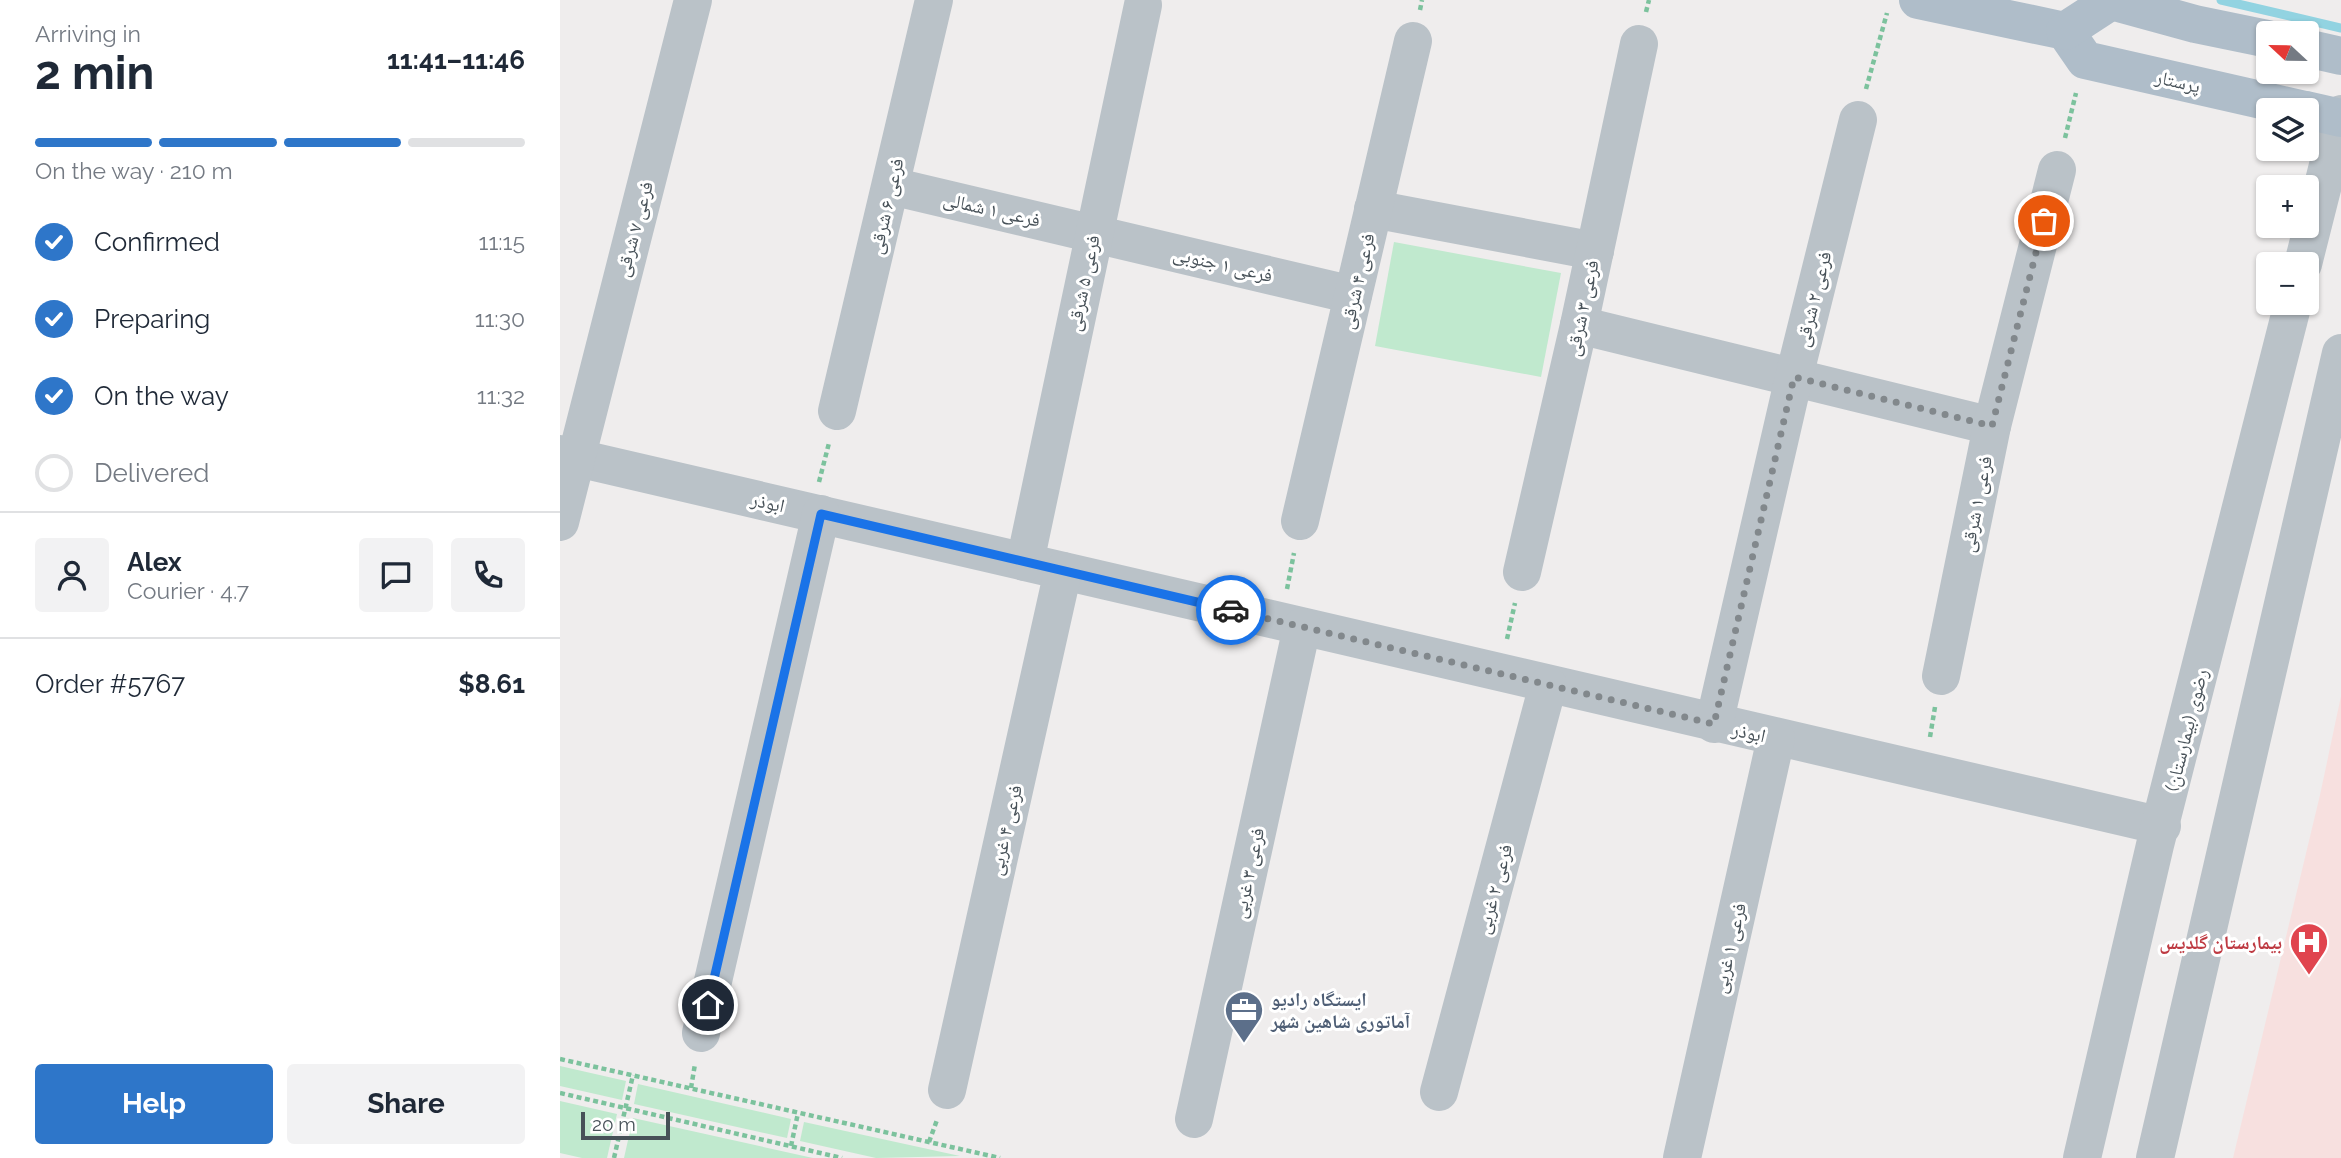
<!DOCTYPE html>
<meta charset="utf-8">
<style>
:root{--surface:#fff;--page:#f2f2f3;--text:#1f2937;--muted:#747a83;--line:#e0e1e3;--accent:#2e76c9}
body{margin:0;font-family:Raleway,"Noto Naskh Arabic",sans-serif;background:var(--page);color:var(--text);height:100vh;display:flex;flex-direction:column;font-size:26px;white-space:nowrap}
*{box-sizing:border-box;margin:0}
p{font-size:23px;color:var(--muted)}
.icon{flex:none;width:38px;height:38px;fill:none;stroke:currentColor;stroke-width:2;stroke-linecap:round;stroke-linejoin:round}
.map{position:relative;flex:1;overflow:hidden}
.panel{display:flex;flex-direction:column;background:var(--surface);width:560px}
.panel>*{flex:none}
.needle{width:46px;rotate:292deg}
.tools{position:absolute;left:1696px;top:21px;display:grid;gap:14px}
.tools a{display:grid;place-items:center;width:63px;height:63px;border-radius:7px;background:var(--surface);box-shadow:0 2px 5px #0004;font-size:35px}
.scale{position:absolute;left:21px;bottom:18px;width:89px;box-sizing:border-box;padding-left:7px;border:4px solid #475158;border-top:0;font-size:19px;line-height:24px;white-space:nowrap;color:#475158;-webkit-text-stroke:5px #fff;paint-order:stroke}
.pin{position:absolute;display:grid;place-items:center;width:60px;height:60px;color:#fff;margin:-30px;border:4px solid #fff;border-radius:50%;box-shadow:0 2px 7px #0007}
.courier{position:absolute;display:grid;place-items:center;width:70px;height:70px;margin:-35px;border:5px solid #1a73e8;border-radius:50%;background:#fff;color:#222;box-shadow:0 2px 9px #0007}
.overview em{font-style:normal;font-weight:700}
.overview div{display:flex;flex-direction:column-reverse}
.overview{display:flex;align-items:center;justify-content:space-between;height:119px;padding:0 35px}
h1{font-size:46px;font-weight:700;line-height:52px}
.bar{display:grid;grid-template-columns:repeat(4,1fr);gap:10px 7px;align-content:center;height:84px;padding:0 35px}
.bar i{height:9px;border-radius:5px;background:var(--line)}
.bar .current{background:var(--accent)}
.bar p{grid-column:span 4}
.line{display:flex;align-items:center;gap:18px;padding:0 35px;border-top:2px solid var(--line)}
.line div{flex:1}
.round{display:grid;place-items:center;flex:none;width:74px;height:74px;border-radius:7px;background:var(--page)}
ol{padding:0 35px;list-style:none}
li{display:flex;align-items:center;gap:21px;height:77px}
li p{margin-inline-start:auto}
li .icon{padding:7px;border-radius:50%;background:var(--accent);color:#fff;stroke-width:4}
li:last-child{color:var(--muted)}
li i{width:38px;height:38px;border:4px solid var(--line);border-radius:50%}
.action{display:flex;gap:14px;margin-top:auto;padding:14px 35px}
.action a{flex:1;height:80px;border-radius:7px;background:var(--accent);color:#fff;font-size:28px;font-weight:700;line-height:80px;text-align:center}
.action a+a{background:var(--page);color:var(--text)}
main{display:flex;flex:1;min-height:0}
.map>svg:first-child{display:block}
.medical{fill:#f7e0df}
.green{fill:#c0e9ce}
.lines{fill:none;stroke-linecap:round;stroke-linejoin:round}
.stream{stroke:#92d3e1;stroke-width:9}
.path{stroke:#7cc29d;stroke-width:4.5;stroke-dasharray:5 3.5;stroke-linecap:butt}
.minor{stroke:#bac2c8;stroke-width:38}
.major{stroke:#afbdc9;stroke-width:38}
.done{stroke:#82888c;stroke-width:7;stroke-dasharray:0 12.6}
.route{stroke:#1a73e8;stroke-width:9}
.labels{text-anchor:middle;stroke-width:6;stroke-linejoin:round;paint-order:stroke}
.street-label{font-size:19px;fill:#475158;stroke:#fff}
.health-label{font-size:19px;font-weight:bold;fill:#be3a42;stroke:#fff;text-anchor:end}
.service-label{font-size:19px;font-weight:bold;fill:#4e5e75;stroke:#fff;text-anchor:start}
</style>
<main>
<section class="panel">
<div class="overview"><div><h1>2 min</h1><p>Arriving in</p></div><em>11:41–11:46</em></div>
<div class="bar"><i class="current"></i><i class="current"></i><i class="current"></i><i></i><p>On the way · 210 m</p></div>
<ol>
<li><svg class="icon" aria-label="check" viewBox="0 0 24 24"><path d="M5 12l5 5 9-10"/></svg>Confirmed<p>11:15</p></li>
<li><svg class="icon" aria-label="check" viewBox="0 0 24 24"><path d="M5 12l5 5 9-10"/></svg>Preparing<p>11:30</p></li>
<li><svg class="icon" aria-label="check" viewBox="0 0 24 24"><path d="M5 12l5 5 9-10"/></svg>On the way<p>11:32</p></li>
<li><i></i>Delivered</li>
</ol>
<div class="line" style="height:126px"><a class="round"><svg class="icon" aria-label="person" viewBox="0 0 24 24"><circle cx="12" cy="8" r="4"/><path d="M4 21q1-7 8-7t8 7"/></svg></a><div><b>Alex</b><p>Courier · 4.7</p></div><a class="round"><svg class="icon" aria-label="chat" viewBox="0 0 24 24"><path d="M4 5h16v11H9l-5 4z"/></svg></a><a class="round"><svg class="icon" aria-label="phone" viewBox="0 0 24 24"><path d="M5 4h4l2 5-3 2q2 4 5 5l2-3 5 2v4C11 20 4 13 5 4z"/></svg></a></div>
<div class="line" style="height:91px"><div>Order #5767</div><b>$8.61</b></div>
<div class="action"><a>Help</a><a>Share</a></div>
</section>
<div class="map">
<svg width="1781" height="1158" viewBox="0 0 1781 1158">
<rect width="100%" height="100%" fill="#efeded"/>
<path class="medical" d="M1781 696V1158H1673L1760 795Z"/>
<g class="green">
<path d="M834 242 1001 273 981 377 815 346Z"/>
<path d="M0 1066 66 1081 62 1100 0 1086Z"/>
<path d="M78 1084 231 1119 227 1138 74 1104Z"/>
<path d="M0 1101 57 1114 47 1158H22L0 1153Z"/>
<path d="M73 1118 253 1158H64Z"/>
<path d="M244 1122 400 1156 316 1158 240 1141Z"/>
</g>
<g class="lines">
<path class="stream" d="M1661 0 1781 28"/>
<g class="path">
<path d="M860 10 862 0"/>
<path d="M1086 12 1089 0"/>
<path d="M1306 89 1327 13"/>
<path d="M1505 138 1516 93"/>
<path d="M259 482 269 443"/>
<path d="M727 589 734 553"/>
<path d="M947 639 955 603"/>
<path d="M1370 737 1375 707"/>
<path d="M0 1059 440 1158"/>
<path d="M131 1088 135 1064"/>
<path d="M0 1093 282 1158"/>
<path d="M369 1142 377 1120"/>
<path d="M231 1146 238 1113"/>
<path d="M54 1158 73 1075"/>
</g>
<g class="minor">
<path d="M331 186 793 295"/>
<path d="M813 209 1035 251"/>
<path d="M1743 264 1781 114"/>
<path d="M1019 325 1432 426"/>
<path d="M277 411 374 0"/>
<path d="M0 454 1602 826"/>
<path d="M740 521 853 41"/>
<path d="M0 522 133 0"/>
<path d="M465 562 583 5"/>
<path d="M962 572 1019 325 1079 44"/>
<path d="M1381 676 1432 426 1497 170"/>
<path d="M1154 724 1234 377 1298 120"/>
<path d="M141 1033 261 514"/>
<path d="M387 1090 503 571"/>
<path d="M879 1092 988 685"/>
<path d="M634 1119 742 627"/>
<path d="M1122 1158 1216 738"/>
<path d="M1522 1158 1595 845 1733 303"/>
<path d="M1595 1158 1781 353"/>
</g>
<g class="major">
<path d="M1358 0 1505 31 1525 60 1745 110"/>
<path d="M1505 31 1551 1 1635 24 1708 39"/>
<path d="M1746 48 1781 56"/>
<path d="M1746 110 1781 118"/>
</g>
</g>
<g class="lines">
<path class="done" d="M671 610 1154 724 1234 377 1432 426 1484 221"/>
<path class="route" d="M148 1005 261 514 671 610"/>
</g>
<defs>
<g id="hospital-pin" transform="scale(2.0125)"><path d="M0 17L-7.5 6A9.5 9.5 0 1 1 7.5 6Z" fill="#e0444e" stroke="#fff"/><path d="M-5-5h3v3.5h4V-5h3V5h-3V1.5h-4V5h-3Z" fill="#fff"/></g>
<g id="office-pin" transform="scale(2.0125)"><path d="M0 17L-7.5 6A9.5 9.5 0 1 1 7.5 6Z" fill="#5c6f8a" stroke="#fff"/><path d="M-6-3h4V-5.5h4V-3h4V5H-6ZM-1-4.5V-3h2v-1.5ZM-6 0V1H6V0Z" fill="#fff"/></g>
</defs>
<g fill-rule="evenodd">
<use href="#hospital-pin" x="1749" y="942"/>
<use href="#office-pin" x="684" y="1010"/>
</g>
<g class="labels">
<g class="street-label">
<text transform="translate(1618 81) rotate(13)" y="7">پرستار</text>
<text transform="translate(326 206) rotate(-77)" y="7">فرعی ۶ شرقی</text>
<text transform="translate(432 209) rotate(13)" y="7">فرعی ۱ شمالی</text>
<text transform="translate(74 229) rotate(-75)" y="7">فرعی ۷ شرقی</text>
<text transform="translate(663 264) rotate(13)" y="7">فرعی ۱ جنوبی</text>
<text transform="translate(797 281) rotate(-77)" y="7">فرعی ۴ شرقی</text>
<text transform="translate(523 283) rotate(-78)" y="7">فرعی ۵ شرقی</text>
<text transform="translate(1253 299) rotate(-76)" y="7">فرعی ۲ شرقی</text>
<text transform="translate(1022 308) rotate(-78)" y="7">فرعی ۳ شرقی</text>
<text transform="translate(208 502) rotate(13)" y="7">ابوذر</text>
<text transform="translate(1416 504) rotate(-79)" y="7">فرعی ۱ شرقی</text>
<text transform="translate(1626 730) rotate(-76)" y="7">رضوی (بیمارستان)</text>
<text transform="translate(1189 732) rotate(13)" y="7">ابوذر</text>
<text transform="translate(445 830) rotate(-77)" y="7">فرعی ۴ غربی</text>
<text transform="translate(688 873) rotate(-78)" y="7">فرعی ۳ غربی</text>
<text transform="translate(934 889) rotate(-75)" y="7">فرعی ۲ غربی</text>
<text transform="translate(1169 948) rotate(-77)" y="7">فرعی ۱ غربی</text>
</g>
<g class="health-label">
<text x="1722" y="949">بیمارستان گلدیس</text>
</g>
<g class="service-label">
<text x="711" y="1006">ایستگاه رادیو<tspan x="711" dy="22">آماتوری شاهین شهر</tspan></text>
</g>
</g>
</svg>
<div class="tools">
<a><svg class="needle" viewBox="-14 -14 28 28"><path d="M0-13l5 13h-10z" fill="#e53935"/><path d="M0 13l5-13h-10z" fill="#747a83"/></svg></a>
<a><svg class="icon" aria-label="layers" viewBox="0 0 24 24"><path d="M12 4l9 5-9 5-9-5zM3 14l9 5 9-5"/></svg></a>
<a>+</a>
<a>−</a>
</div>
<div class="scale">20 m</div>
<div class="pin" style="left:1484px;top:221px;background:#ea580c"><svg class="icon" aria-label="bag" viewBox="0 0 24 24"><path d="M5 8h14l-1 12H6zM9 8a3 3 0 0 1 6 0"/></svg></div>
<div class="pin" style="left:148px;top:1005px;background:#1f2937"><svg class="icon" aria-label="home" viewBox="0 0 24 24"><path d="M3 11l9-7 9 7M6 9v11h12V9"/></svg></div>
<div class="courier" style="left:671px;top:610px"><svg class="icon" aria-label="car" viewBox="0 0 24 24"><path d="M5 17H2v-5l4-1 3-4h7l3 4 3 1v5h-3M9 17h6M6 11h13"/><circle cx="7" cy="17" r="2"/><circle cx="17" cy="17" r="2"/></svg></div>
</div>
</main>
